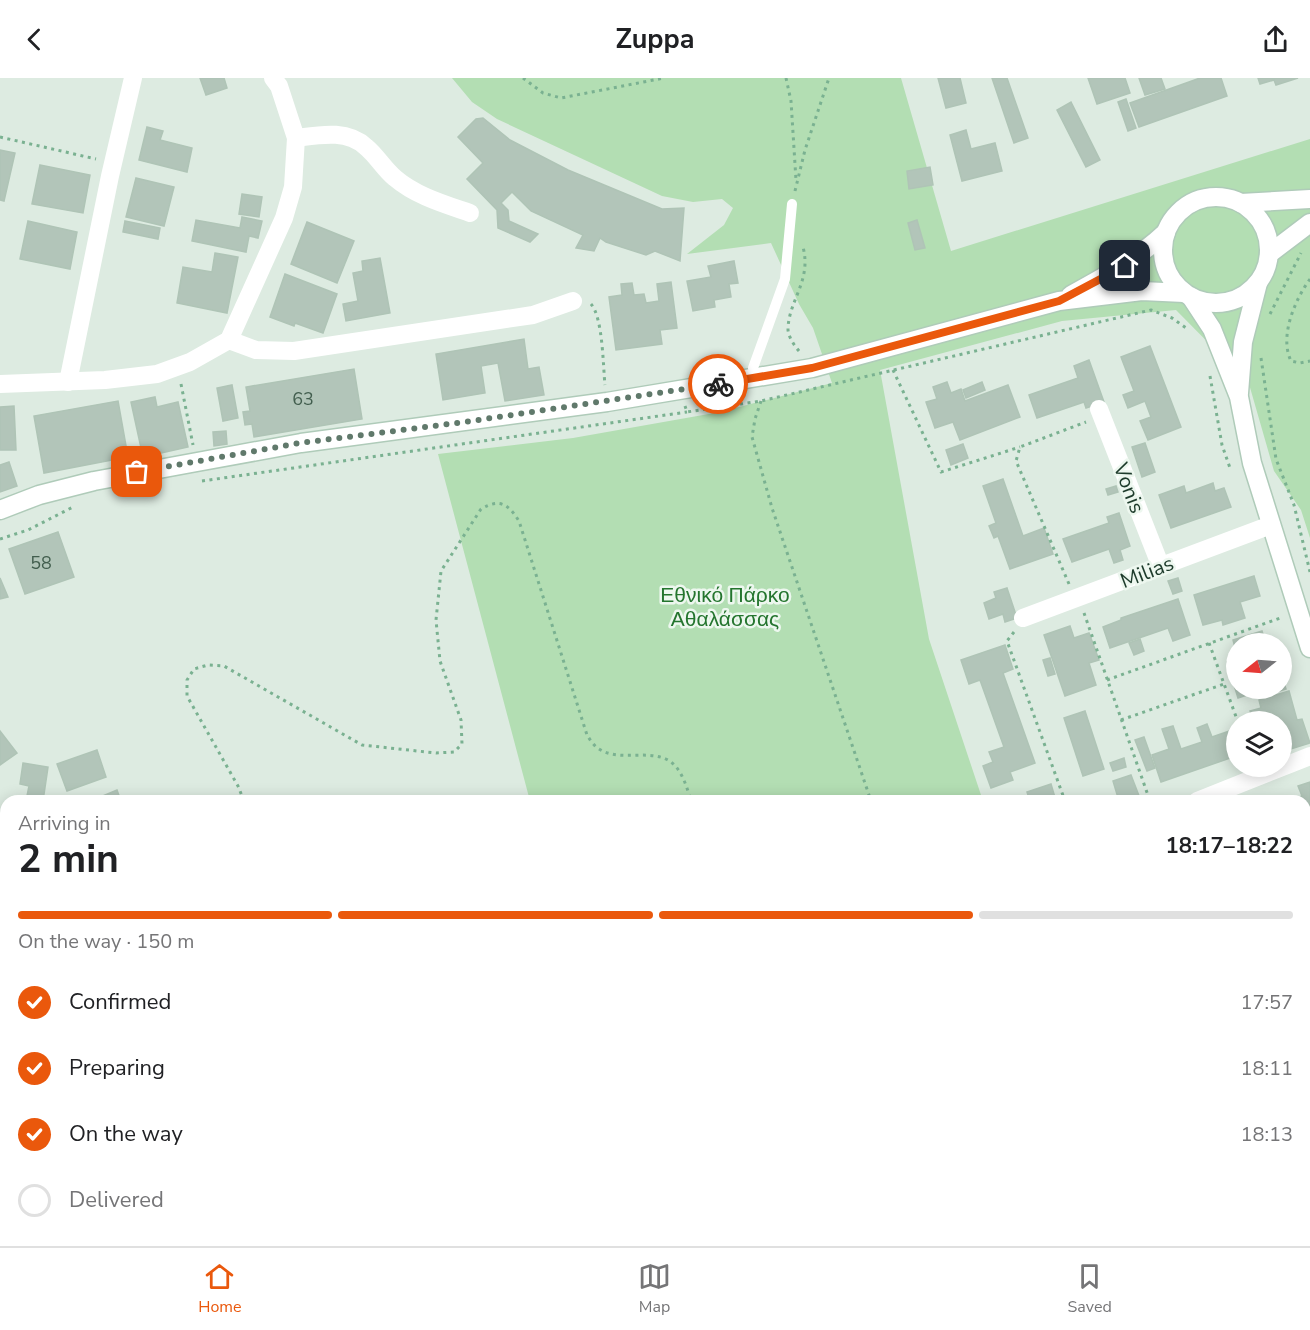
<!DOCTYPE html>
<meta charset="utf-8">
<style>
:root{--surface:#fff;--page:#f2f2f2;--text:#202124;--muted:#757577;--line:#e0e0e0;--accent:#ea580c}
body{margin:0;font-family:"Nunito Sans",sans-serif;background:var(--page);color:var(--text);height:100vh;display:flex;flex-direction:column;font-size:22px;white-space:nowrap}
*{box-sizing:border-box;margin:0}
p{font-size:20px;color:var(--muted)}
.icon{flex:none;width:33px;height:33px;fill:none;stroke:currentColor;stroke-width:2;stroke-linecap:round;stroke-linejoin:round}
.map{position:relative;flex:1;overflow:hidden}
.side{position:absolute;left:0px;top:717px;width:1311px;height:452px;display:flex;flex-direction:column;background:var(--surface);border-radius:18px 18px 0 0;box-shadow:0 3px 15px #0003}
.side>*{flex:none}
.needle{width:39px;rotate:253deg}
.tools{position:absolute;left:1226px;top:555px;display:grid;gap:12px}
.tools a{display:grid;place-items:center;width:66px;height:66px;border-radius:50%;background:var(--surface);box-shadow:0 3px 15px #0003;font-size:30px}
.pin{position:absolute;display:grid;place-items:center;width:51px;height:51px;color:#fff;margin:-26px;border-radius:12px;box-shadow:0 3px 9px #0006}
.courier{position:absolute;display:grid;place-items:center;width:60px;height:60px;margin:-30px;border:4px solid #ea580c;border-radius:50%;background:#fff;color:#222;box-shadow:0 2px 8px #0007}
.summary em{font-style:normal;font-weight:700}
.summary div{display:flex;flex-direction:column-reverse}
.summary{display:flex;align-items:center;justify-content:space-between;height:102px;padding:0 18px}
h1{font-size:39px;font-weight:700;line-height:45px}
.bar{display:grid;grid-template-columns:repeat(4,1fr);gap:9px 6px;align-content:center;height:72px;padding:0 18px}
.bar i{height:8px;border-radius:4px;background:var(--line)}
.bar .active{background:var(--accent)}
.bar p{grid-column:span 4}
ol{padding:0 18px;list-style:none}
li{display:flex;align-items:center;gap:18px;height:66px}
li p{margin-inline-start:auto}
li .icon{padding:6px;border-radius:50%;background:var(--accent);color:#fff;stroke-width:4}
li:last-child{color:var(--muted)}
li i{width:33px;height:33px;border:3px solid var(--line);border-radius:50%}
header{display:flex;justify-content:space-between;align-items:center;height:78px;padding:0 18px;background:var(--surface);font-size:27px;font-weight:700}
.menu{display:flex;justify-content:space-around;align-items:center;height:84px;border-top:2px solid var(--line);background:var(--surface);font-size:16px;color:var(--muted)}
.menu a{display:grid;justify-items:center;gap:3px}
.menu .active{color:var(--accent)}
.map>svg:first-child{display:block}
.green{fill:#b3deb3}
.building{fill:#b2c5b9;stroke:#afc4b6;stroke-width:1.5}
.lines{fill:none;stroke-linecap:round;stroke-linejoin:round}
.secondary-casing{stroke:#afcbb9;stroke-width:21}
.path{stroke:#7ab191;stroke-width:3;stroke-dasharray:3 4.5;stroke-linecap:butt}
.service{stroke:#fff;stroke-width:10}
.minor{stroke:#fff;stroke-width:18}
.secondary{stroke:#fff;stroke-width:18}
.done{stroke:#60796b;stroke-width:6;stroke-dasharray:0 10.8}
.route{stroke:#ea580c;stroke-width:8}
.labels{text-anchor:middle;stroke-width:5;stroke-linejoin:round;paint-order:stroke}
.number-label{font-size:18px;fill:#425e4e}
.street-label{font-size:21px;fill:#1d3b2b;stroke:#edf7ef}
.park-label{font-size:21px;fill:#24752e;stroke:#edf7ef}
</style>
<header><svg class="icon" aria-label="back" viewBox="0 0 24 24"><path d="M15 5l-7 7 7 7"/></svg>Zuppa<svg class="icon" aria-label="share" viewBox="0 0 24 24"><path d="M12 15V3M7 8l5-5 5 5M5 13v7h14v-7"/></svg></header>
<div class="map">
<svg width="1310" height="1168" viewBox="0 0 1310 1168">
<rect width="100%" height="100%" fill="#ddebe1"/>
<path class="green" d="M452 0H901L951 173 1310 61V460L1301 432 1274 393 1249 306 1176 232 1062 243 880 292 929 561 983 723H530L438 376 573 360 720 334 832 305 813 250 799 226 771 165 687 176 724 147 733 130 722 121 693 124 662 118 497 41 472 24Z"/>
<g class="building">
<path d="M200 0H224L227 10 206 17Z"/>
<path d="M938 0H960L966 25 946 30Z"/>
<path d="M992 0H1007L1028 60 1014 65Z"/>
<path d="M1088 0H1125L1130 15 1097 26Z"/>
<path d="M1139 0H1161L1165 11 1145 17Z"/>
<path d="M1200 0H1221L1227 18 1139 49 1130 25Z"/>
<path d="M1258 0H1298L1276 7 1274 2 1260 6Z"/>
<path d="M1126 21 1136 50 1128 53 1118 24Z"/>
<path d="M1071 24 1100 82 1086 89 1057 32Z"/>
<path d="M483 40 510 62 568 92 662 131 684 130 680 183 655 173 646 177 606 164 600 160 594 173 576 170 583 157 531 133 512 114 501 125 508 132 509 143 538 156 530 164 498 150 497 132 467 101 483 85 458 59 476 41Z"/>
<path d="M147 49 163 53 160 62 192 70 187 94 139 82Z"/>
<path d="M966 52 971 71 995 65 1002 93 962 103 950 57Z"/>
<path d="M0 72 15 75 4 123 0 122Z"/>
<path d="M40 87 90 97 83 135 32 126Z"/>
<path d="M930 89 933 107 909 111 907 93Z"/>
<path d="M136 100 174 109 164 148 126 139Z"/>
<path d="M242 116 262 119 259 139 239 136Z"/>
<path d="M242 139 262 143 258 160 249 158 246 174 192 163 196 142 240 150Z"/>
<path d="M917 142 925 170 915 172 908 145Z"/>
<path d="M28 143 77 154 70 191 20 181Z"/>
<path d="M125 143 160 150 158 161 123 154Z"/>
<path d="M307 144 354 163 337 205 291 186Z"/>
<path d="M215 175 238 179 227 235 177 225 183 189 212 194Z"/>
<path d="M380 180 390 235 346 243 343 226 358 223 353 195 363 193 362 183Z"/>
<path d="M734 183 738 205 729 206 731 219 714 222 715 229 693 233 687 203 711 199 708 188Z"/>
<path d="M285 196 337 216 323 255 295 245 294 248 270 239Z"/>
<path d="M671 204 677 250 660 252 662 266 616 272 609 219 622 217 621 206 632 205 634 217 644 216 646 225 659 223 657 206Z"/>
<path d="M524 261 528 291 539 289 544 317 505 323 498 285 481 288 485 315 443 322 436 276Z"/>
<path d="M1150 268 1181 349 1148 362 1140 343 1151 339 1145 323 1128 330 1123 317 1134 313 1121 279Z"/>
<path d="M1089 282 1104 324 1086 330 1084 324 1037 340 1029 317 1078 300 1074 288Z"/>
<path d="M354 291 362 341 254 359 252 346 245 347 243 334 250 333 246 309Z"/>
<path d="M947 304 951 315 961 311 965 323 1008 307 1020 339 960 362 953 344 935 350 926 324 937 321 933 309Z"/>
<path d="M982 304 985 312 966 320 963 312Z"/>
<path d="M232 307 238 340 223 343 217 310Z"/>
<path d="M155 319 157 329 178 324 188 369 143 379 131 324Z"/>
<path d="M118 323 128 379 44 395 34 338Z"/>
<path d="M14 328 16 372H0V329Z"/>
<path d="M226 353 227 366 214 368 213 354Z"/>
<path d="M1145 365 1155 394 1142 399 1132 369Z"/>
<path d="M963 366 968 380 951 387 946 372Z"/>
<path d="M9 384 17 408 0 414V387Z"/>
<path d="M1003 401 1023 458 1044 450 1053 476 1010 491 998 458 994 460 989 448 996 445 983 408Z"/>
<path d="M1213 405 1215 413 1224 410 1231 429 1171 450 1159 417 1184 408 1186 415Z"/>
<path d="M1116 408 1118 414 1108 417 1106 411Z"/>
<path d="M1119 435 1130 468 1120 472 1123 482 1114 485 1109 471 1072 484 1063 461 1109 445 1107 439Z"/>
<path d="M58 454 74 499 25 516 9 471Z"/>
<path d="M1254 498 1260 518 1240 524 1245 540 1223 547 1222 542 1203 547 1194 517Z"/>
<path d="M0 500 8 519 0 521Z"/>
<path d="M1178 500 1182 513 1173 516 1168 503Z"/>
<path d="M1007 510 1017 540 1005 544 1003 536 989 541 984 525 996 520 994 514Z"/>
<path d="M1178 521 1190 557 1173 563 1168 550 1110 570 1103 549 1121 542V540Z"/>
<path d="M1070 548 1074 560 1089 555 1099 582 1089 585 1096 607 1065 618 1044 557Z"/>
<path d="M1262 553 1266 566H1236V573L1233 562Z"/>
<path d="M1140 561 1144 573 1134 577 1129 565Z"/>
<path d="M1005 567 1013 591 1003 595 1035 685 1010 694 1013 702 991 710 983 688 993 684 989 674 1004 669 980 602 969 606 961 582Z"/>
<path d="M1281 569 1288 588 1281 590Z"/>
<path d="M1050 580 1055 596 1048 598 1043 582Z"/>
<path d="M1236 581V610H1281V596L1286 611 1266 617 1265 611 1238 620 1227 584Z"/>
<path d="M1289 613 1297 642 1302 641 1310 665 1281 674V644H1254L1250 633 1261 630 1259 622Z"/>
<path d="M1085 633 1104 691 1083 698 1064 640Z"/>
<path d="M1207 646 1212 659 1235 651 1236 678 1161 704 1152 677 1169 671 1162 651 1173 648 1181 671 1202 664 1197 650Z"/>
<path d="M0 653 17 675 0 687Z"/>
<path d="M1144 659 1155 690 1147 693 1135 662Z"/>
<path d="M97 672 106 699 67 713 57 686Z"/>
<path d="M1124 680 1126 689 1113 693 1110 685Z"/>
<path d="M23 685 48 689 43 723H26L29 708 20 706Z"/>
<path d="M1131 697 1141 723H1119L1113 703Z"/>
<path d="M1310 704V758L1305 760V723H1288L1302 718 1298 708Z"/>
<path d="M1051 706 1056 723H1030L1027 714Z"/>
<path d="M117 712 121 723H99L98 720Z"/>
<path d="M1305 828 1310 842V856L1305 858Z"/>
<path d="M1305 873 1310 888V918L1305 920Z"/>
<path d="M1310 1112V1128L1306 1129 1305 1113Z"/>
<path d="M341 1162H364L367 1168H330Z"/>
<path d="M1124 1162H1170L1151 1168H1126Z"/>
</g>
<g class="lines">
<g class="secondary-casing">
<g id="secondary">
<circle cx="1216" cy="172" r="53"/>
<path d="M1241 125 1310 121"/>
<path d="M1269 176 1310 145"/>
<path d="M1071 217C1107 197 1136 182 1166 154"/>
<path d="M1191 219 1212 251 1239 319 1252 385 1310 570"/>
<path d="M1239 315 1243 264 1258 205"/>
<path d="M0 432 39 417 94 403 197 384 301 365 607 324 812 290 1059 223 1142 213 1184 215"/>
<path d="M1305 1048 1310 1038"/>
<path d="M1193 1168 1200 1162"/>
</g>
</g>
<g class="path">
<path d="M523 0 543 15 561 20 664 0"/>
<path d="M786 0 791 23 796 102"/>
<path d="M0 59 96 81"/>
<path d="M795 113 805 72 829 0"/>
<path d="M1310 201C1295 222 1279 258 1291 283L1300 285 1310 283"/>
<path d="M591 226C603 240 603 288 605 307"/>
<path d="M1270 236 1301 175"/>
<path d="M799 273C794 267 789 260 788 252 788 223 812 203 803 169"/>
<path d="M1261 280 1276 381 1294 427 1310 494"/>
<path d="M893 292 941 394 1020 369"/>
<path d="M1210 298 1222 367 1230 390"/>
<path d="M181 306 193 367"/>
<path d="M761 323 755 341 752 359 772 430 871 723"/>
<path d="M685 328 687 334 761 323 1151 232 1172 240 1189 252"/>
<path d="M202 403 687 334"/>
<path d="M0 461 28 452 75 428"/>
<path d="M1069 506 1016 383 1020 369 1086 344"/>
<path d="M1084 535 1150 723"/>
<path d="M1014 554 1007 563 1065 723"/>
<path d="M1209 565 1238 644"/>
<path d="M1107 602 1283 539"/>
<path d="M1121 642 1224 606"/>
<path d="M244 723 238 708 187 618V602L194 591 208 587 224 588 362 667 436 675 454 674 462 666 461 642 440 583 436 542 441 493 481 431C500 420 508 426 519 443L587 657C590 662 594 668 599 671 619 684 647 671 668 682 682 690 687 710 691 723"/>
<path d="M1305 1087 1310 1078"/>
<path d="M721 1162 727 1168"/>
<path d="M1224 1168 1230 1162"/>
</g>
<path class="service" d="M754 300 753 290 785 201 792 126"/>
<g class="minor">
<path d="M296 60C319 57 347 51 366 69 377 78 384 91 395 100 416 118 444 126 470 135"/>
<path d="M229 262 256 272 294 273 533 237 573 223"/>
<path d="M68 304 110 98 133 0"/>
<path d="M0 306 105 302 157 296 190 284 229 262 284 140 293 109 296 60 279 8 273 0"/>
<path d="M1099 331 1161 489"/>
<path d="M1023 540 1271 447"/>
<path d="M1197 723 1310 678"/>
<path d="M0 757 6 760"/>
<path d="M1282 1162 1288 1168"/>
<path d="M244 1168 243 1166 249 1162"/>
</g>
<use href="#secondary" class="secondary"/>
</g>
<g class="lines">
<path class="done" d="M137 394 300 365 465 344 718 306"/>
<path class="route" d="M718 306 812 290 1059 223 1125 188"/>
</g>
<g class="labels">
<g class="number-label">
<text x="303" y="327">63</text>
<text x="41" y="491">58</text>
</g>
<g class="street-label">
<text transform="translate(1129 410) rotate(69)" y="7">Vonis</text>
<text transform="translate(1147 494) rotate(-21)" y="7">Milias</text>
</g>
<g class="park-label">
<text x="725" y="524">Εθνικό Πάρκο<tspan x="725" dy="24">Αθαλάσσας</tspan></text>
</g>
</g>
</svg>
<div class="tools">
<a><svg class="needle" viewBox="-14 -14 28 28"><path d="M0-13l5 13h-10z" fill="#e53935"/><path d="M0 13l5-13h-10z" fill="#757577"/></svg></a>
<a><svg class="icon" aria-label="layers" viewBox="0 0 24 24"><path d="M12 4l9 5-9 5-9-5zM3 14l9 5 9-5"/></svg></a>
</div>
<div class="pin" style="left:137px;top:394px;background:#ea580c"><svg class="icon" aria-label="bag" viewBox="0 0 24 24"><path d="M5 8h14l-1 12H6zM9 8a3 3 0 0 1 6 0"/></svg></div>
<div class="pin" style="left:1125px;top:188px;background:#1f2937"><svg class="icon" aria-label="home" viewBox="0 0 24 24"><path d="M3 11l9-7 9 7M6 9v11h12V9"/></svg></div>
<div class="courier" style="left:718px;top:306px"><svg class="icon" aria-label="bike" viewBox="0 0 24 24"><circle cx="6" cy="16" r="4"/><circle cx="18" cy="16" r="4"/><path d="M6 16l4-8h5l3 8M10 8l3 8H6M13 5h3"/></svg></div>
<section class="side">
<div class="summary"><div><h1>2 min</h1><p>Arriving in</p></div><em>18:17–18:22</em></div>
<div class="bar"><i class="active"></i><i class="active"></i><i class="active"></i><i></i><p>On the way · 150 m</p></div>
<ol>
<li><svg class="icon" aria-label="check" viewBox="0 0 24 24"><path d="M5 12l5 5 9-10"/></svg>Confirmed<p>17:57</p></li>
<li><svg class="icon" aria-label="check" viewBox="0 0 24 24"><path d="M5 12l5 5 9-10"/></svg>Preparing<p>18:11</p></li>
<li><svg class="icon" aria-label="check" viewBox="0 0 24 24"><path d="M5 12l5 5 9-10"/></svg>On the way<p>18:13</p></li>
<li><i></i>Delivered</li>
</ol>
</section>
</div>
<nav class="menu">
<a class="active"><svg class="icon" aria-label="home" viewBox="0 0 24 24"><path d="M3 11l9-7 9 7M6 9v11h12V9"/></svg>Home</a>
<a><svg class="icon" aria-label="map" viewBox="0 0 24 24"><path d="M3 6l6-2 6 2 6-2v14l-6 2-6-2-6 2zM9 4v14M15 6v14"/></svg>Map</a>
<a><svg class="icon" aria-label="saved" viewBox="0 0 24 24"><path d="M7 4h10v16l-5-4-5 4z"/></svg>Saved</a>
</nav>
